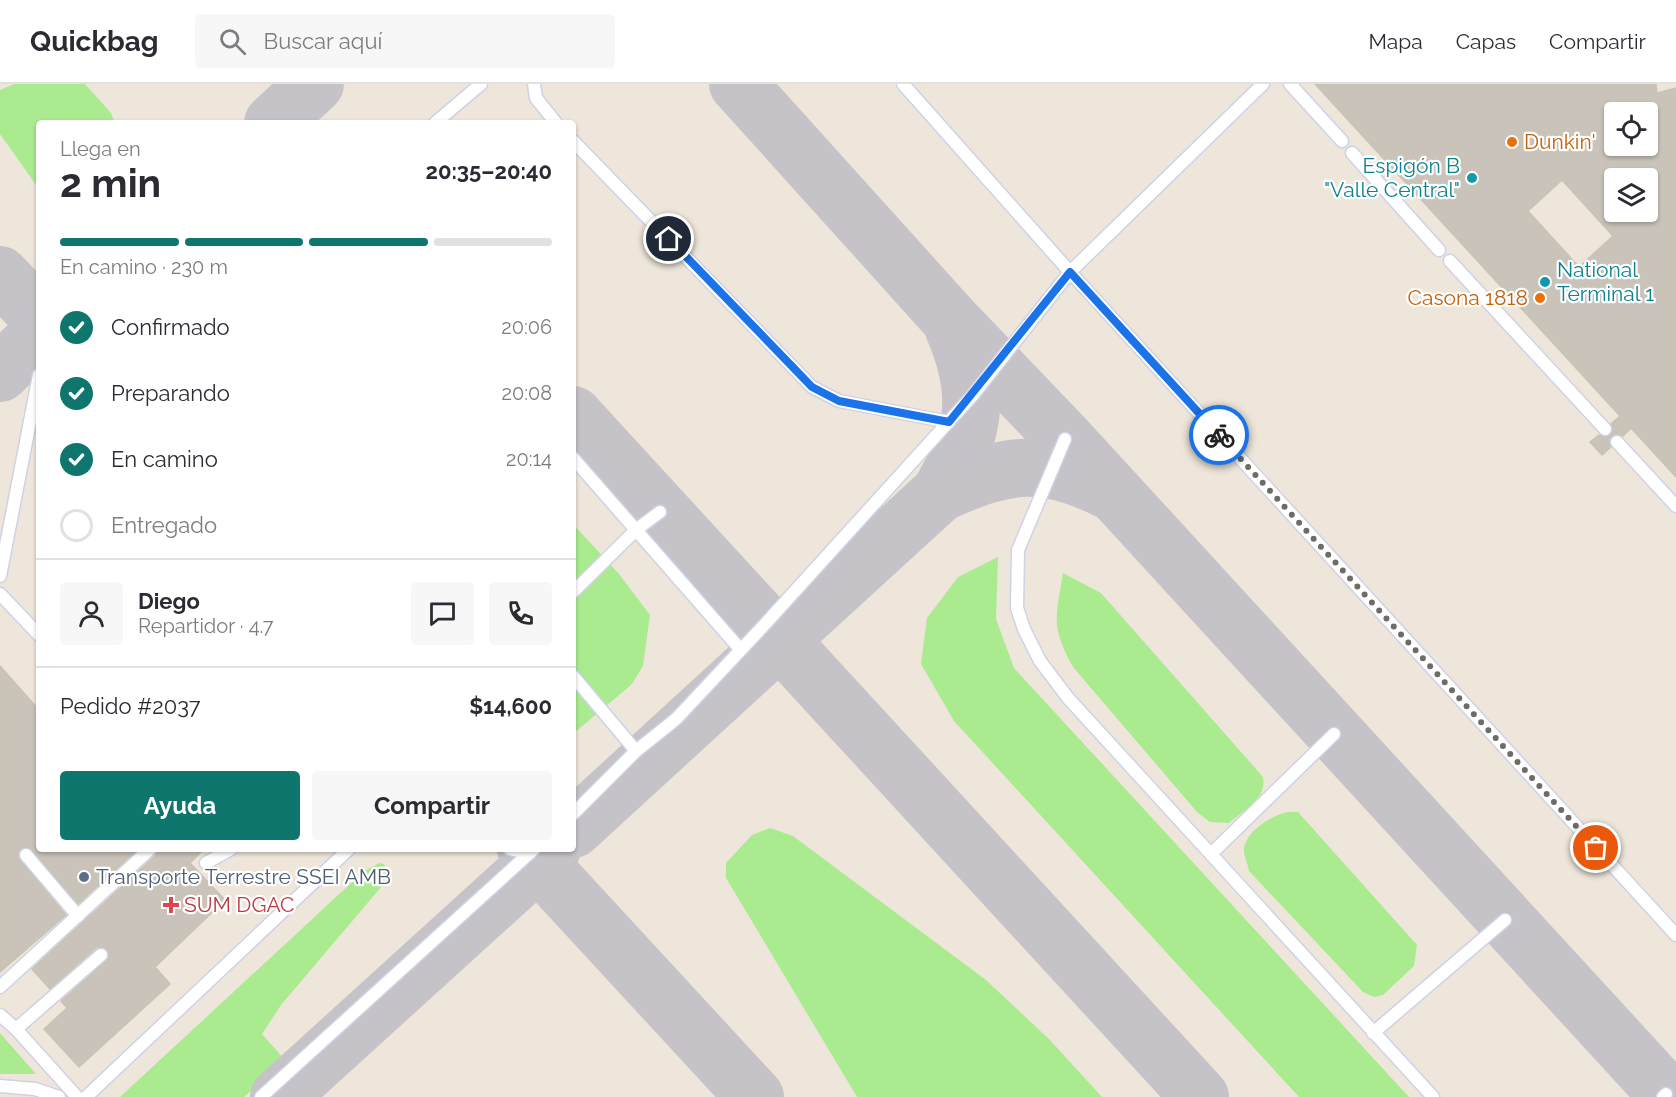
<!DOCTYPE html>
<html lang="es">
<meta charset="utf-8">
<style>
:root{--surface:#fff;--page:#f7f7f7;--text:#2b2b33;--muted:#7c7c81;--line:#e1e1e2;--accent:#0f766e}
body{margin:0;font-family:Raleway,sans-serif;background:var(--page);color:var(--text);height:100vh;display:flex;flex-direction:column;font-size:22px;white-space:nowrap}
*{box-sizing:border-box;margin:0}
p{font-size:20px;color:var(--muted)}
.icon{flex:none;width:33px;height:33px;fill:none;stroke:currentColor;stroke-width:2;stroke-linecap:round;stroke-linejoin:round}
.map{position:relative;flex:1;overflow:hidden}
.drawer{position:absolute;left:36px;top:36px;width:540px;height:732px;display:flex;flex-direction:column;background:var(--surface);border-radius:6px;box-shadow:0 2px 4px #0004}
.drawer>*{flex:none}
.tools{position:absolute;left:1604px;top:18px;display:grid;gap:12px}
.tools a{display:grid;place-items:center;width:54px;height:54px;border-radius:6px;background:var(--surface);box-shadow:0 2px 4px #0004;font-size:30px}
.pin{position:absolute;display:grid;place-items:center;width:51px;height:51px;color:#fff;margin:-26px;border:3px solid #fff;border-radius:50%;box-shadow:0 2px 6px #0007}
.courier{position:absolute;display:grid;place-items:center;width:60px;height:60px;margin:-30px;border:4px solid #1a73e8;border-radius:50%;background:#fff;color:#222;box-shadow:0 2px 8px #0007}
.summary em{font-style:normal;font-weight:700}
.summary div{display:flex;flex-direction:column-reverse}
.summary{display:flex;align-items:center;justify-content:space-between;height:102px;padding:0 24px}
h1{font-size:39px;font-weight:700;line-height:45px}
.bar{display:grid;grid-template-columns:repeat(4,1fr);gap:9px 6px;align-content:center;height:72px;padding:0 24px}
.bar i{height:8px;border-radius:4px;background:var(--line)}
.bar .active{background:var(--accent)}
.bar p{grid-column:span 4}
.line{display:flex;align-items:center;gap:15px;padding:0 24px;border-top:2px solid var(--line)}
.line div{flex:1}
.round{display:grid;place-items:center;flex:none;width:63px;height:63px;border-radius:6px;background:var(--page)}
ol{padding:0 24px;list-style:none}
li{display:flex;align-items:center;gap:18px;height:66px}
li p{margin-inline-start:auto}
li .icon{padding:6px;border-radius:50%;background:var(--accent);color:#fff;stroke-width:4}
li:last-child{color:var(--muted)}
li i{width:33px;height:33px;border:3px solid var(--line);border-radius:50%}
.button{display:flex;gap:12px;margin-top:auto;padding:12px 24px}
.button a{flex:1;height:69px;border-radius:6px;background:var(--accent);color:#fff;font-size:24px;font-weight:700;line-height:69px;text-align:center}
.button a+a{background:var(--page);color:var(--text)}
header{display:flex;align-items:center;gap:36px;box-sizing:border-box;height:84px;padding:0 30px;background:var(--surface);border-bottom:2px solid var(--line)}
header strong{font-size:28px}
nav{display:flex;gap:33px;margin-inline-start:auto;font-size:21px}
.search{width:420px;height:54px;background:var(--page);display:flex;align-items:center;gap:15px;box-sizing:border-box;padding:0 21px;border-radius:6px;color:var(--muted);font-size:22px}
.map>svg:first-child{display:block}
.green{fill:#abeb90}
.lines{fill:none;stroke-linecap:round;stroke-linejoin:round}
.taxiway{stroke:#c5c2c8;stroke-width:58}
.building{fill:#c9c3ba;stroke:#c9c3b4;stroke-width:1.5;fill-rule:evenodd}
.service-casing{stroke:#cfd2e5;stroke-width:15}
.service{stroke:#fff;stroke-width:12}
.done{stroke:#6f6c68;stroke-width:6;stroke-dasharray:0 10.8}
.route{stroke:#1a73e8;stroke-width:8}
.food-dot{fill:#e8710a;stroke:#fff;stroke-width:2}
.culture-dot{fill:#0f9aa8;stroke:#fff;stroke-width:2}
.service-dot{fill:#5c6f8a;stroke:#fff;stroke-width:2}
.health-dot{fill:#e0444e;stroke:#fff;stroke-width:2}
.labels{text-anchor:middle;stroke-width:4.5;stroke-linejoin:round;paint-order:stroke}
.food-label{font-size:21px;fill:#c56008;stroke:#fff;text-anchor:start}
.culture-label{font-size:21px;fill:#0d838f;stroke:#fff;text-anchor:end}
.service-label{font-size:21px;fill:#4e5e75;stroke:#fff;text-anchor:start}
.health-label{font-size:21px;fill:#be3a42;stroke:#fff;text-anchor:start}
</style>
<header>
<strong>Quickbag</strong>
<div class="search"><svg class="icon" aria-label="search" viewBox="0 0 24 24"><circle cx="10" cy="10" r="6"/><path d="M15 15l6 6"/></svg>Buscar aquí</div>
<nav><a>Mapa</a><a>Capas</a><a>Compartir</a></nav>
</header>
<div class="map">
<svg width="1676" height="1013" viewBox="0 0 1676 1013">
<rect width="100%" height="100%" fill="#eee6da"/>
<g class="green">
<path d="M14 0H85L111 29 115 39H39V105L0 50V6Z"/>
<path d="M573 440 619 490 650 531 643 582 632 600 573 650Z"/>
<path d="M998 473 996 535 1014 584 1409 1013H1299L954 637 921 580 927 534 958 493Z"/>
<path d="M1063 489 1101 509 1263 693C1267 715 1245 725 1229 739L1210 738 1197 728 1073 583C1050 541 1056 534 1063 489Z"/>
<path d="M1288 728H1298L1417 861 1414 882 1383 911 1374 913 1363 908 1249 787C1248 781 1245 774 1244 768 1243 749 1271 731 1288 728Z"/>
<path d="M770 744 793 752 986 896 1049 955 1102 1013H857L726 794V779L752 751Z"/>
<path d="M379 779 384 780C389 789 387 794 382 802L281 921 262 950 285 976 244 1013H120L363 788Z"/>
<path d="M0 949 36 990H0Z"/>
</g>
<g class="lines">
<g class="taxiway">
<path d="M738 0 950 235 1065 355 1669 1013"/>
<path d="M273 39 315 0"/>
<path d="M0 191 39 232"/>
<path d="M0 289 39 251"/>
<path d="M573 331 1200 1013"/>
<path d="M940 409C975 349 982 311 954 245"/>
<path d="M573 745 940 409C1009 378 1042 373 1112 408"/>
<path d="M526 765 755 1013"/>
<path d="M279 1013 552 765"/>
</g>
</g>
<g class="building">
<path d="M1315 0H1656L1657 9 1676 4V393L1631 344 1623 352H1612L1609 356 1611 363 1602 371 1590 358 1599 351H1610L1613 347 1611 340 1620 332ZM1614 28H1647V62H1614ZM1614 94H1647V128H1614ZM1562 96 1613 152 1579 183 1528 127Z"/>
<path d="M0 582 39 626V765H138L78 820 32 766 25 763 20 765V776L66 831 0 888Z"/>
<path d="M158 765H204L190 779 225 816 155 883 170 900 79 983 44 945 67 924 61 917 106 877 109 869 104 863 96 864 50 905 32 885 156 771Z"/>
</g>
<g class="lines">
<g class="service-casing">
<g id="service">
<path d="M534 0 536 14 556 39"/>
<path d="M903 0 1070 188 1676 851"/>
<path d="M1290 0 1342 57"/>
<path d="M435 39 481 0"/>
<path d="M573 57 812 303 839 317 949 338"/>
<path d="M1352 69 1439 166"/>
<path d="M1450 177 1605 345"/>
<path d="M1065 355 1018 466 1017 524 1024 545 1040 577 1068 614 1433 1013"/>
<path d="M1617 358 1676 422"/>
<path d="M573 374 740 565"/>
<path d="M0 492 39 291"/>
<path d="M573 508 637 445 660 428"/>
<path d="M0 510 39 551"/>
<path d="M573 592 636 667"/>
<path d="M573 730 636 667 676 635 766 539 972 312 1070 188 1263 0"/>
<path d="M510 765 530 769"/>
<path d="M1211 770 1334 650"/>
<path d="M26 771 78 832"/>
<path d="M206 779 231 765"/>
<path d="M0 903 150 765"/>
<path d="M0 931 16 945 77 1013"/>
<path d="M16 945 101 871"/>
<path d="M1373 949 1505 836"/>
<path d="M0 1002 35 1005 59 1013"/>
<path d="M86 1013 349 765"/>
<path d="M261 1013 534 765"/>
<path d="M1663 1013 1666 1010"/>
</g>
</g>
<use href="#service" class="service"/>
</g>
<g class="lines">
<path class="done" d="M1219 351 1596 764"/>
<path class="route" d="M669 155 812 303 839 317 949 338 1070 188 1219 351"/>
</g>
<g class="food-dot">
<circle cx="1512" cy="58" r="6"/>
<circle cx="1540" cy="214" r="6"/>
</g>
<g class="culture-dot">
<circle cx="1472" cy="94" r="6"/>
<circle cx="1545" cy="198" r="6"/>
</g>
<circle class="service-dot" cx="84" cy="793" r="6"/>
<path class="health-dot" d="M168 812h6v6h6v6h-6v6h-6v-6h-6v-6h6z"/>
<g class="labels">
<g class="food-label">
<text x="1524" y="65">Dunkin'</text>
<text x="1528" y="221" text-anchor="end">Casona 1818</text>
</g>
<g class="culture-label">
<text x="1460" y="89">Espigón B<tspan x="1460" dy="24">"Valle Central"</tspan></text>
<text x="1557" y="193" text-anchor="start">National<tspan x="1557" dy="24">Terminal 1</tspan></text>
</g>
<g class="service-label">
<text x="96" y="800">Transporte Terrestre SSEI AMB</text>
</g>
<g class="health-label">
<text x="184" y="828">SUM DGAC</text>
</g>
</g>
</svg>
<div class="tools">
<a><svg class="icon" aria-label="locate" viewBox="0 0 24 24"><circle cx="12" cy="12" r="6"/><path d="M12 2v4M12 18v4M2 12h4M18 12h4"/></svg></a>
<a><svg class="icon" aria-label="layers" viewBox="0 0 24 24"><path d="M12 4l9 5-9 5-9-5zM3 14l9 5 9-5"/></svg></a>
</div>
<div class="pin" style="left:1596px;top:764px;background:#ea580c"><svg class="icon" aria-label="bag" viewBox="0 0 24 24"><path d="M5 8h14l-1 12H6zM9 8a3 3 0 0 1 6 0"/></svg></div>
<div class="pin" style="left:669px;top:155px;background:#1f2937"><svg class="icon" aria-label="home" viewBox="0 0 24 24"><path d="M3 11l9-7 9 7M6 9v11h12V9"/></svg></div>
<div class="courier" style="left:1219px;top:351px"><svg class="icon" aria-label="bike" viewBox="0 0 24 24"><circle cx="6" cy="16" r="4"/><circle cx="18" cy="16" r="4"/><path d="M6 16l4-8h5l3 8M10 8l3 8H6M13 5h3"/></svg></div>
<section class="drawer">
<div class="summary"><div><h1>2 min</h1><p>Llega en</p></div><em>20:35–20:40</em></div>
<div class="bar"><i class="active"></i><i class="active"></i><i class="active"></i><i></i><p>En camino · 230 m</p></div>
<ol>
<li><svg class="icon" aria-label="check" viewBox="0 0 24 24"><path d="M5 12l5 5 9-10"/></svg>Confirmado<p>20:06</p></li>
<li><svg class="icon" aria-label="check" viewBox="0 0 24 24"><path d="M5 12l5 5 9-10"/></svg>Preparando<p>20:08</p></li>
<li><svg class="icon" aria-label="check" viewBox="0 0 24 24"><path d="M5 12l5 5 9-10"/></svg>En camino<p>20:14</p></li>
<li><i></i>Entregado</li>
</ol>
<div class="line" style="height:108px"><a class="round"><svg class="icon" aria-label="person" viewBox="0 0 24 24"><circle cx="12" cy="8" r="4"/><path d="M4 21q1-7 8-7t8 7"/></svg></a><div><b>Diego</b><p>Repartidor · 4.7</p></div><a class="round"><svg class="icon" aria-label="chat" viewBox="0 0 24 24"><path d="M4 5h16v11H9l-5 4z"/></svg></a><a class="round"><svg class="icon" aria-label="phone" viewBox="0 0 24 24"><path d="M5 4h4l2 5-3 2q2 4 5 5l2-3 5 2v4C11 20 4 13 5 4z"/></svg></a></div>
<div class="line" style="height:78px"><div>Pedido #2037</div><b>$14,600</b></div>
<div class="button"><a>Ayuda</a><a>Compartir</a></div>
</section>
</div>
